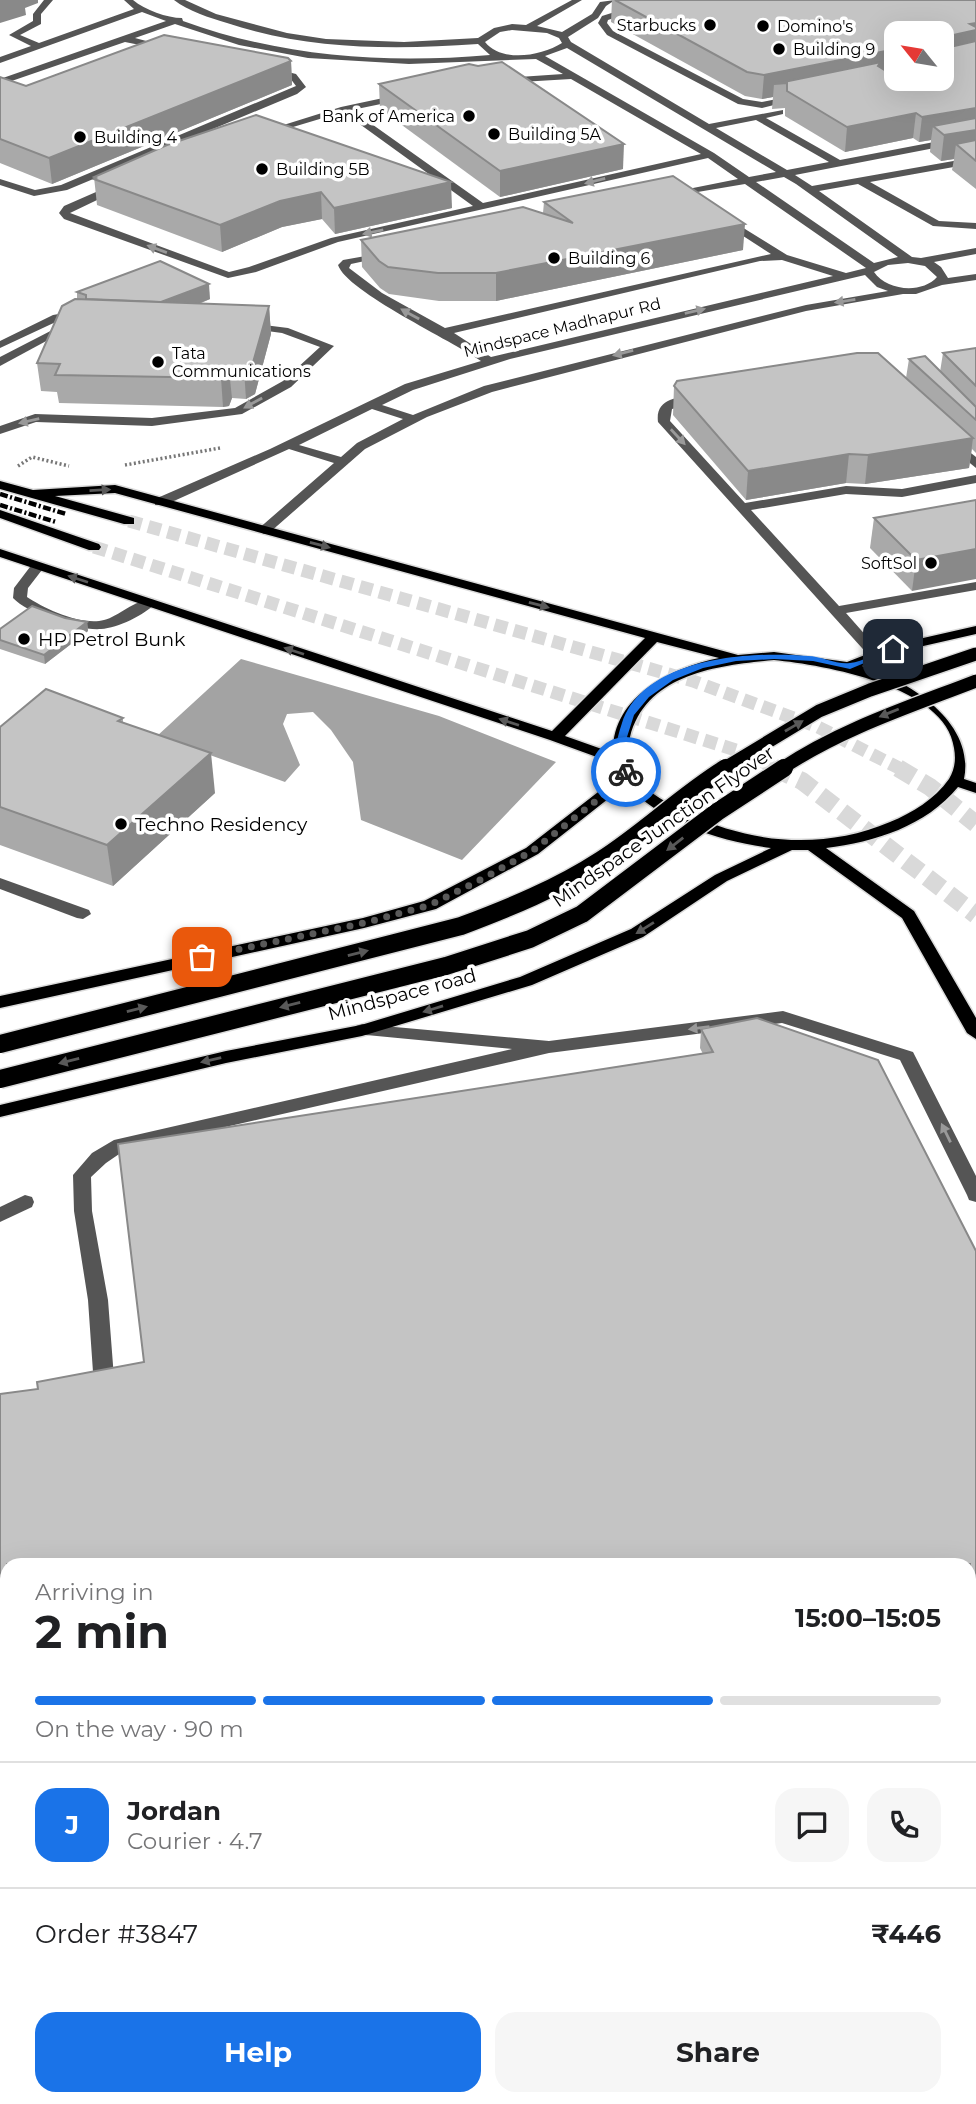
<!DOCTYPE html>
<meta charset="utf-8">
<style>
:root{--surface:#fff;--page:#f6f6f6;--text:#202124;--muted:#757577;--line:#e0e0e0;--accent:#1a73e8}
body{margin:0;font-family:Montserrat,sans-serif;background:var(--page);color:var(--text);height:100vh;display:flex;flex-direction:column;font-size:26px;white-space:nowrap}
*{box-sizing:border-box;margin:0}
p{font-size:23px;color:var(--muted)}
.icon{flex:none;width:38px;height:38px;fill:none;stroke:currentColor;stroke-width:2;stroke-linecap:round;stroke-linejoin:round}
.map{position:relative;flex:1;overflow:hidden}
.panel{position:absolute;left:0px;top:1558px;width:976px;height:548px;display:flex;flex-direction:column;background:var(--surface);border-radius:21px 21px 0 0;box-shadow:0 7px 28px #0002}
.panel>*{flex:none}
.needle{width:46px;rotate:300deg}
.fabs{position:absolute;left:884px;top:21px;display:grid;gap:14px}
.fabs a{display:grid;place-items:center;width:70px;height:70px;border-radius:14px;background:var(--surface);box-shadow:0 7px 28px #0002;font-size:35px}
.pin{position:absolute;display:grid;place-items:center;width:60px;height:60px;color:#fff;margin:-30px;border-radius:14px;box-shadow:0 4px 10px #0006}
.courier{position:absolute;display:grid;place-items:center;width:70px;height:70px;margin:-35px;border:5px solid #1a73e8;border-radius:50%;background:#fff;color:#222;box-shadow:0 2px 9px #0007}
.head em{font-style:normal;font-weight:700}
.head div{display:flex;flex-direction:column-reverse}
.head{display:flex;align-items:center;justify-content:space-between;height:119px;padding:0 35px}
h1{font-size:46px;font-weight:700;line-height:52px}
.bar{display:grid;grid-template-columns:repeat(4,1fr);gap:10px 7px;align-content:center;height:84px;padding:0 35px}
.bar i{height:9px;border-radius:5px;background:var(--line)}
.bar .on{background:var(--accent)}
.bar p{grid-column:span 4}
.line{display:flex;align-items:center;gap:18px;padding:0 35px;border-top:2px solid var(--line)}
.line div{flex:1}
.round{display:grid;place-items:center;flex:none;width:74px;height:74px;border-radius:21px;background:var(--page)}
.cta{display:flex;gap:14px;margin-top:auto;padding:14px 35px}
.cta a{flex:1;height:80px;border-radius:21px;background:var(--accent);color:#fff;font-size:28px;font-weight:700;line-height:80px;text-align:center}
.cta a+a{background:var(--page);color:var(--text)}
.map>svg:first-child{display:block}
.water{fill:#a3a3a3}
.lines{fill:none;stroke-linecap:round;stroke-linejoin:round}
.major-tunnel-far1{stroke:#d9d9d9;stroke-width:13;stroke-dasharray:13 7;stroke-linecap:butt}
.major-tunnel{stroke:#d9d9d9;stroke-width:18;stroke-dasharray:18 9;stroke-linecap:butt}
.major-casing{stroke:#dbdbdb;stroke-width:3}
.path{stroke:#777;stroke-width:3.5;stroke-dasharray:2 2.5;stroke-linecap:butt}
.minor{fill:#555;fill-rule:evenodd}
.major{fill:#000;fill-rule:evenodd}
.rail{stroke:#000;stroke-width:4.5;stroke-dasharray:8 2.5 2 2.5;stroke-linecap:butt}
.major-bridge-far1-casing{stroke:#dbdbdb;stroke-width:16;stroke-linecap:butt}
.major-bridge-casing{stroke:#dbdbdb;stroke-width:21;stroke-linecap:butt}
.major-bridge-far1{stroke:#000;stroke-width:13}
.major-bridge{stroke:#000;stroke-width:18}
.wall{fill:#a9a9a9;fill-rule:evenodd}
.shaded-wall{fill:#898989}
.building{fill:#c4c4c4;stroke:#898989;stroke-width:2}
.oneway{fill:#999}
.oneway2{fill:#595959}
.route{fill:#1a73e8}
.done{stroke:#595959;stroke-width:7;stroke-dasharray:0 12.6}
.poi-dot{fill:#000;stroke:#fff;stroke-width:2.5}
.labels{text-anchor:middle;stroke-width:7;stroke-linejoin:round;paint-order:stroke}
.far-poi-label{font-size:16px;fill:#000;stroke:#fff;text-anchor:start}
.far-street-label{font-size:16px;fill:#000;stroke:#fff}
.poi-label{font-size:19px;fill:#000;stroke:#fff;text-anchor:start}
.street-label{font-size:19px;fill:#000;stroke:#fff}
</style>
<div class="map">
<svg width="976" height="2104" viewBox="0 0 976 2104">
<rect width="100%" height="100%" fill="#fff"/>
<path class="water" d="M241 659 439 716 556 762 462 860 361 820 353 762 331 730 313 712 287 714 283 724 300 765 285 782 157 736Z"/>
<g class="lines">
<g class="major-tunnel-far1">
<path d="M129 521 693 681 818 727 901 769"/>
<path d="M94 547 742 752 778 769"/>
</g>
<g class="major-tunnel">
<path d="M774 768 802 781 976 915"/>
<path d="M898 768 930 787 976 824"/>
</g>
<g class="major-casing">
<g id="major">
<path d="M0 481 33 490 115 485 738 655 774 652 847 662 888 646 976 626V634L897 652 862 666C904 679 976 720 964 779L976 783V793L958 787C926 826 875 842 826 848L914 911 976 1018V1039L967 1033 902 918 808 850H792L727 881 643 937 532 985 362 1036 226 1063 0 1117V1105L226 1051 361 1025 520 977 631 929 715 875 771 848C723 842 659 823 627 784L538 854 436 909 364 928 0 1008V996L363 918 424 901 526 848 620 775 616 764 550 740 0 557V549L552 731 645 638 115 493 55 496 134 518V524H124L0 489ZM657 642 719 658C671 668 612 696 613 753L565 736ZM774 660C824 665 946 686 954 748 956 759 955 769 949 779 935 799 912 813 890 822 824 850 753 844 689 814 674 806 656 798 644 786 631 772 626 755 630 737 646 673 720 665 774 660Z"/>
<path d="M0 510 99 544 101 547 99 550H89L0 518Z"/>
</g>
</g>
<g class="path">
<path d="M125 465 220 448"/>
<path d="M18 466 32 457 69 466"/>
</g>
<g class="minor">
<path d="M44 0H53L41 14V24L20 35 39 43 134 9 124 0H133C145 10 167 18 182 18L183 21C282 57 385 64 490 55L478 44C393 50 308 50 227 23 210 18 188 11 174 0H185L216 14 287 33 326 39 404 42 478 38 494 28 512 24 526 25 572 0H582L537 26 562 32 592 14 600 2 615 0 606 6 598 18 568 37 571 42 709 124 783 110V114L766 118 840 160 976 134V140L795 175 812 186 976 157V163L870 182 939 221 976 223V229L933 226 858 184 819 191 912 257 921 258 976 248V254L934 262 941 267 948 278 976 274V280L942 285 916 294H903L806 311 492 392 427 417 365 449 269 533 264 534 257 530 334 463 289 449 165 505H155V499L270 449 405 384 481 361C453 341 347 292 338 265L343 260 388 252V256L351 264 349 268 382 293 445 328 771 254 720 221 719 219 724 216 787 255 846 273 866 268 745 184 668 197V193L738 179 708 158 338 242 256 272 228 278 64 219 59 213 64 206 112 185H120V189L70 213 229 272 249 267 331 238 473 206 343 112 263 136 258 133 341 107 402 94 405 95V99L352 110 483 203 701 154 571 79 503 83V79L506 78 563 74 536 59 409 64 308 58 239 45 175 24 135 38 165 46V50L125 42 0 85V79L166 21 142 12 0 63V57L31 46 9 35 33 21V14ZM512 30 547 33 559 38 562 43C541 56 502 63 485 42L500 32ZM567 48 776 172 749 177 714 153 545 56ZM756 120 829 162 787 170 716 128ZM784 177 796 184 898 257 874 263 756 182ZM782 260 833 276 491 357 454 333 760 261ZM908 263 925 266 937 277C922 294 887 291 874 272L888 265ZM865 275 877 287 888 291 806 305 484 386 413 415 382 405 413 390 510 359ZM372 409 403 419 357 443 341 457 299 445Z"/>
<path d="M653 0H666L608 20 607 23 613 31 743 99 762 102 797 95 802 98 762 108 738 104 607 35 598 23 602 16Z"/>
<path d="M268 67 296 74 306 87 297 94 67 190 34 196 0 185V179L35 190 61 185 296 86 290 78 265 72 263 70Z"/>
<path d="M81 310 87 313 85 315 60 320 0 348V341L53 315Z"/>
<path d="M249 323 288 328 334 346 291 387 242 414 152 426 36 422 0 434V426L35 414 152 418 235 408 283 381 320 347 282 333 245 328V324Z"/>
<path d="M64 324 74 326 0 366V357Z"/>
<path d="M695 395 701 399 699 402 672 409 670 421 745 503 846 486 902 489 976 475V483L902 497 846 494 751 510 839 606 976 582V590L846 613 883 655 881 658H871L658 422C655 399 677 397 695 395Z"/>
<path d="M953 439 976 457V468L949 446V440Z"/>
<path d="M38 562 45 566 28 588 27 597C45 609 82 626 104 620 120 616 137 597 154 600L156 603C144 615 118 628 101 629 79 631 28 614 13 598L14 588 33 563Z"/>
<path d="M0 878 89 910 91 914 83 919 77 918 0 889Z"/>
<path d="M783 1011 913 1052 976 1176V1202L969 1200 967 1195 900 1060 782 1023 549 1053 125 1150 106 1163 91 1177 92 1211 108 1300 114 1378 111 1384 89 1388 82 1386 79 1380 82 1374 93 1372 88 1300 74 1211 73 1175 92 1153 114 1140 512 1049 356 1034 353 1030 356 1026 362 1024 549 1041Z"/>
<path d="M25 1195 32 1197 34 1202 32 1207 0 1222V1207Z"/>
</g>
<use href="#major" class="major"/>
<g class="rail">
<path d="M0 494 66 514"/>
<path d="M0 505 56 522"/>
</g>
<g class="major-bridge-far1-casing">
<g id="major-bridge-far1">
<path d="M723 769 819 711 870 690 976 654"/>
<path d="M781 769C841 729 909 707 976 681"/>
</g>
</g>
<g class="major-bridge-casing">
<g id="major-bridge">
<path d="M0 1044 461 926C509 908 558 888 601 860 645 832 682 795 726 768"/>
<path d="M0 1079 446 966 530 939 582 914 717 812 784 768"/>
</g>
</g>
<use href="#major-bridge-far1" class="major-bridge-far1"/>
<use href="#major-bridge" class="major-bridge"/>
</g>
<g class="wall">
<path d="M612 0H976V189L952 170 954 159 941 161 930 152 931 140 919 142 913 138 845 152 785 116V108L772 109 773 97 762 99 745 96 611 22ZM896 33H942V79H896Z"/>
<path d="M291 61 292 85 52 184 0 163V77L26 86Z"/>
<path d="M379 84 623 169 500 197 380 109Z"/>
<path d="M167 145 452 208 335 234 322 219 282 227 222 252 97 205 94 177Z"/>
<path d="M544 202 743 250 496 301H439L389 294 380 288 362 267 361 240 543 213Z"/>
<path d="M77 292 210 299 199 304 269 306 271 334 255 394 246 399 232 398 229 406 223 407 59 403 57 392 41 391 37 363 77 299Z"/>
<path d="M976 348V453L972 449 969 468 865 484 846 483 746 500 673 415 674 386 906 378 909 359 940 372 943 353Z"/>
<path d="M976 500 912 591 870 548 874 518Z"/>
<path d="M65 618 87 622 88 631 45 664 0 649V629Z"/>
<path d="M123 718V723L215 793 113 886 0 845V727Z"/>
<path d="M757 1018 970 2098 7 1564V1659L0 1661V1394L38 1389 144 1362 703 1054 700 1048 701 1029Z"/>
</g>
<g class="shaded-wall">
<path d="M0 0H38V3L25 8 26 15 0 23Z"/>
<path d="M976 23V49L942 53 944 37 970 24Z"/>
<path d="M896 49V79L774 84 773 97 762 99 764 75Z"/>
<path d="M291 61 292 85 52 184 49 158Z"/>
<path d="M976 108V155L956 144 954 159 941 161 944 135 933 126 931 140 919 142 922 117Z"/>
<path d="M916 113 913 138 845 152 847 127Z"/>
<path d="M624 144 623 169 500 197V171Z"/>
<path d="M451 182 452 208 335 234 334 208Z"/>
<path d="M321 192 322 219 282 227 222 252 220 225 280 201Z"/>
<path d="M745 224 743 250 496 301V273Z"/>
<path d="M209 284 210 299 162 318 161 302Z"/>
<path d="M269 306 271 334 255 394 246 399 244 370Z"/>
<path d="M229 370 232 398 229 406 223 407 221 378Z"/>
<path d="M973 438 969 468 865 484 868 455Z"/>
<path d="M849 454 846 483 746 500 748 471Z"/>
<path d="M976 549V579L912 591 916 560Z"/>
<path d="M87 622 88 631 45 664 44 655Z"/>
<path d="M211 753 215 793 113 886 107 845Z"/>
<path d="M7 1640V1659L0 1661V1641Z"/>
</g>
<g class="building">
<path d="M615 0H976V23L970 24 976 27V30L944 37 942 46 946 48 976 41V108L922 117 916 113 847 127 787 91V83L774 84 896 59 880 63 878 66 886 71 896 69V79H942V58L946 57 947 53H942V33H896V49L764 75 747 72Z"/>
<path d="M164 35 288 58 291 61 49 158 0 139V77L26 86Z"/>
<path d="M502 62 624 144 500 171 379 84 469 64 478 66Z"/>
<path d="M256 115 451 182 334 208 321 192 280 201 220 225 94 179 96 178 94 177 167 145Z"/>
<path d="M976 118V130L944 135 933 126Z"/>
<path d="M976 140V161L956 144Z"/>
<path d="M673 176 745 224 496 273H438L388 267 379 261 361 240 523 207 573 223 544 202Z"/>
<path d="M160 261 209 284 161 302 86 299V295L77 292Z"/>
<path d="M75 299 269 306 252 366 244 370H229L227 378 55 375 60 364 37 363 62 306Z"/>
<path d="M976 348V386L943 353Z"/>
<path d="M857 353H878L973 438 868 455 849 454 748 471 674 386 677 381Z"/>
<path d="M925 356 976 407V420L909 359Z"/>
<path d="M976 500V549L916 560 874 518Z"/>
<path d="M32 606 65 618 87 622 44 655 0 640V629Z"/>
<path d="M46 689 123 718 118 721 211 753 107 845 0 807V727Z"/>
<path d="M757 1018 878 1060 976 1251V2104H247L246 2098H970V1564H7V1640L0 1641V1394L38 1389 37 1382 144 1362 118 1144 713 1052 701 1029Z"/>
</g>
<defs><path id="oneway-solid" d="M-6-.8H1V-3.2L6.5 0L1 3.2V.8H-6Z" transform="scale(1.75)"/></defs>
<g class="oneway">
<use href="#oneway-solid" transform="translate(595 181) rotate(166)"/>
<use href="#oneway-solid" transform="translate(373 232) rotate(168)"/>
<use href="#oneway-solid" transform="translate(157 249) rotate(-160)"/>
<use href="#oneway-solid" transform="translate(845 301) rotate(171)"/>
<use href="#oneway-solid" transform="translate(695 311) rotate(-13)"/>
<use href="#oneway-solid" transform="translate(410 314) rotate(-151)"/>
<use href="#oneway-solid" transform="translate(623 353) rotate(166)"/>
<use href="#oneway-solid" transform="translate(253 403) rotate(151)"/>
<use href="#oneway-solid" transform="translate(29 421) rotate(167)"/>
<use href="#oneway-solid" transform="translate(678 437) rotate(47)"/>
<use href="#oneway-solid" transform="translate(699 1028) rotate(173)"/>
<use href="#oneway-solid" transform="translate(946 1133) rotate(-116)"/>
</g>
<g class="oneway2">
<use href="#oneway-solid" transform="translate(100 490) rotate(-3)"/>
<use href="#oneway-solid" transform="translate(320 545) rotate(15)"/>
<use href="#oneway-solid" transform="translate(78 579) rotate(-162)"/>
<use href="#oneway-solid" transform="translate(539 605) rotate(15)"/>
<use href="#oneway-solid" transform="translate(294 651) rotate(-162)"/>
<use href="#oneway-solid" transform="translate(889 713) rotate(158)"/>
<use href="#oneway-solid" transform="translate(509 722) rotate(-162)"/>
<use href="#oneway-solid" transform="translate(794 726) rotate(-30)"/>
<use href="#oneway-solid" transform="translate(675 844) rotate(142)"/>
<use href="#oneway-solid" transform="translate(645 928) rotate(148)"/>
<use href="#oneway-solid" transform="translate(358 953) rotate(-14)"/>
<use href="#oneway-solid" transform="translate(290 1005) rotate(166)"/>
<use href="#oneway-solid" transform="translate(137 1009) rotate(-14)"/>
<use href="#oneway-solid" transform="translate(433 1009) rotate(163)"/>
<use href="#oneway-solid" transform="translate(211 1060) rotate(167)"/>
<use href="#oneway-solid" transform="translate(69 1061) rotate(166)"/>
</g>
<path class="route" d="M890 647 898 649 850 669 813 661 774 659 736 661 703 668 673 680 649 697 634 715 627 737 625 761 629 774H622C612 757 616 741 622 723 644 657 751 651 808 656 821 656 837 665 850 663 863 662 878 652 890 647Z"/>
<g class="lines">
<path class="done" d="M202 957 364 923 430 905 484 878 532 851 628 776 626 772"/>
</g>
<g class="poi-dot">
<circle cx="710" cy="25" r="7"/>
<circle cx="763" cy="26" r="7"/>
<circle cx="779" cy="49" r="7"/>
<circle cx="469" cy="116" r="7"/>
<circle cx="494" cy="134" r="7"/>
<circle cx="80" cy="137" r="7"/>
<circle cx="262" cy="169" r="7"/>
<circle cx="554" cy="258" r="7"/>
<circle cx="158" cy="362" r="7"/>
<circle cx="931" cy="563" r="7"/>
<circle cx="24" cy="639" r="7"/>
<circle cx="121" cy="824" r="7"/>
</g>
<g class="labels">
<g class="far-poi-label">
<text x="696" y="31" text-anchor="end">Starbucks</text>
<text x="777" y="32">Domino's</text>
<text x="793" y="55">Building 9</text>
<text x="455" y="122" text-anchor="end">Bank of America</text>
<text x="508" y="140">Building 5A</text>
<text x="94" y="143">Building 4</text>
<text x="276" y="175">Building 5B</text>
<text x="568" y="264">Building 6</text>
<text x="172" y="359">Tata<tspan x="172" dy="18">Communications</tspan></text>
<text x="917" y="569" text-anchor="end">SoftSol</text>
</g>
<g class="far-street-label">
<text transform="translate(562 327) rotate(-14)" y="6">Mindspace Madhapur Rd</text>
</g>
<g class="poi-label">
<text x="38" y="646">HP Petrol Bunk</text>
<text x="135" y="831">Techno Residency</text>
</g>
<g class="street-label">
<text transform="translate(663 826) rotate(-35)" y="7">Mindspace Junction Flyover</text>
<text transform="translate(402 994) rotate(-15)" y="7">Mindspace road</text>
</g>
</g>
</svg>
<div class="fabs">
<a><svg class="needle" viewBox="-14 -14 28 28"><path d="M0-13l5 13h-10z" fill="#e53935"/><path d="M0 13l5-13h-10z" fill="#757577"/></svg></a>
</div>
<div class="pin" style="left:202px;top:957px;background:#ea580c"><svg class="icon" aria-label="bag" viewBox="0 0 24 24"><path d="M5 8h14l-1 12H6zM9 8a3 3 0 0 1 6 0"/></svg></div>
<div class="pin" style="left:893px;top:649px;background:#1f2937"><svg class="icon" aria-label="home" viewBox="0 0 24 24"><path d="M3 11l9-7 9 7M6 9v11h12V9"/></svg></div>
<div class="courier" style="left:626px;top:772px"><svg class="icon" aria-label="bike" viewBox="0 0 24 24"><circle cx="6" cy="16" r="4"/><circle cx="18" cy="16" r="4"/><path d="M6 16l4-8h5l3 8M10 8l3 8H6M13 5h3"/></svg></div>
<section class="panel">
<div class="head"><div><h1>2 min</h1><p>Arriving in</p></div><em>15:00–15:05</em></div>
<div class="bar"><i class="on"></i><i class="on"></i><i class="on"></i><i></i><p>On the way · 90 m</p></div>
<div class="line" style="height:126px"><b class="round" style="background:var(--accent);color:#fff">J</b><div><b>Jordan</b><p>Courier · 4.7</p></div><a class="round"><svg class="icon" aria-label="chat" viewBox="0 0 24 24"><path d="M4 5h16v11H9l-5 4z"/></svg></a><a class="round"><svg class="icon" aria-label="phone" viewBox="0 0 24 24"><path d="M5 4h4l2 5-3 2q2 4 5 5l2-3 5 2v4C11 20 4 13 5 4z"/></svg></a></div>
<div class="line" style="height:91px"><div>Order #3847</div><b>₹446</b></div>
<div class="cta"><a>Help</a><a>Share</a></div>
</section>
</div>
